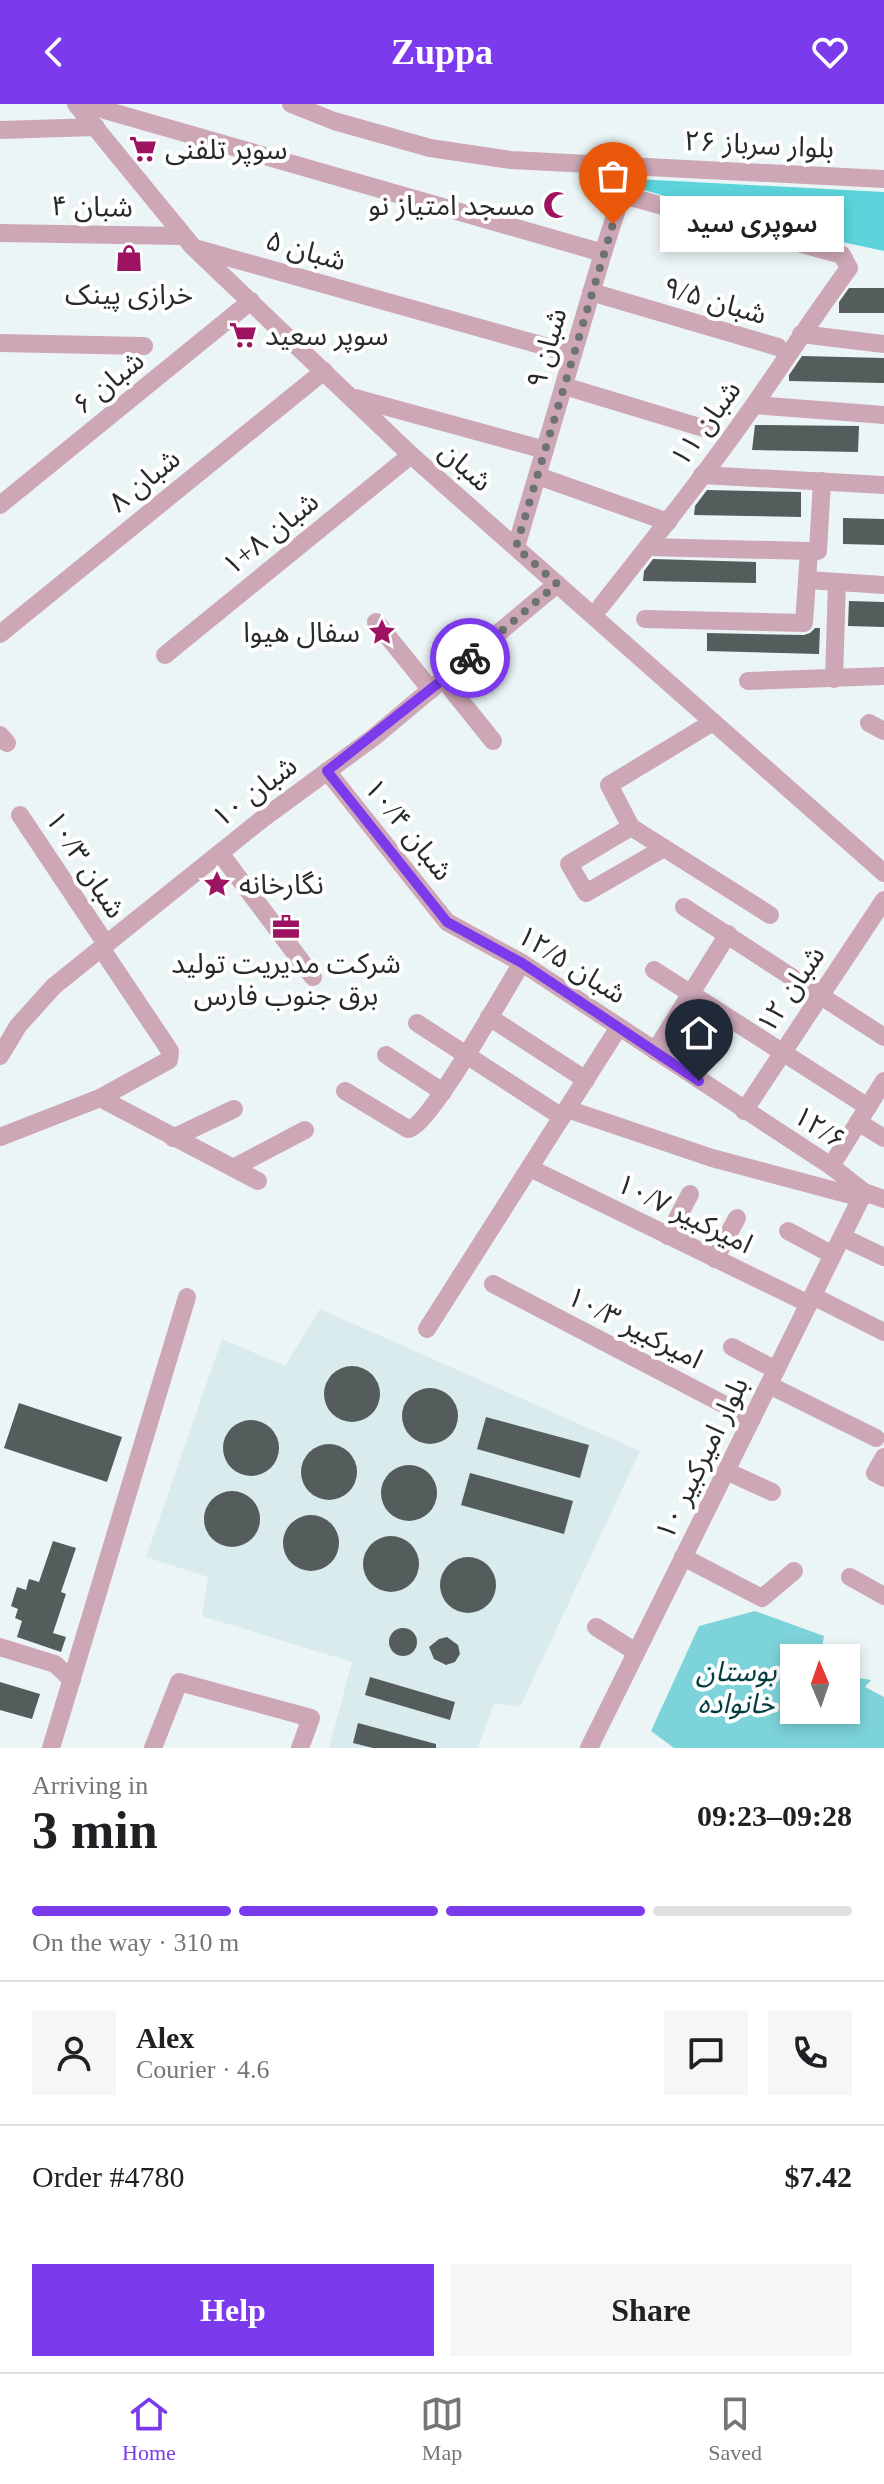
<!DOCTYPE html>
<meta charset="utf-8">
<style>
:root{--surface:#fff;--page:#f6f6f6;--text:#202124;--muted:#757577;--line:#e0e0e0;--accent:#7c3aed}
body{margin:0;font-family:"Times New Roman","Noto Sans Arabic",serif;background:var(--page);color:var(--text);height:100vh;display:flex;flex-direction:column;font-size:30px;white-space:nowrap}
*{box-sizing:border-box;margin:0}
p{font-size:26px;color:var(--muted)}
.icon{flex:none;width:44px;height:44px;fill:none;stroke:currentColor;stroke-width:2;stroke-linecap:round;stroke-linejoin:round}
.map{position:relative;height:1644px;overflow:hidden}
.drawer{display:flex;flex-direction:column;background:var(--surface);flex:1}
.drawer>*{flex:none}
.needle{width:52px;rotate:358deg}
.controls{position:absolute;left:780px;top:1540px;display:grid;gap:16px}
.controls a{display:grid;place-items:center;width:80px;height:80px;border-radius:0px;background:var(--surface);box-shadow:0 4px 12px #0003;font-size:40px}
.pin{position:absolute;display:grid;place-items:center;width:68px;height:68px;color:#fff;margin:-82px -34px;border-radius:50% 50% 50% 0;rotate:-45deg;box-shadow:0 0 8px #0007}
.pin .icon{rotate:45deg}
.courier{position:absolute;display:grid;place-items:center;width:80px;height:80px;margin:-40px;border:6px solid #7c3aed;border-radius:50%;background:#fff;color:#222;box-shadow:0 2px 10px #0007}
.bubble{position:absolute;height:56px;border-radius:0px;background:var(--surface);box-shadow:0 4px 12px #0003;font-size:26px;font-weight:600;line-height:56px;text-align:center}
.overview em{font-style:normal;font-weight:600}
.overview div{display:flex;flex-direction:column-reverse}
.overview{display:flex;align-items:center;justify-content:space-between;height:136px;padding:0 32px}
h1{font-size:52px;font-weight:600;line-height:60px}
.bar{display:grid;grid-template-columns:repeat(4,1fr);gap:12px 8px;align-content:center;height:96px;padding:0 32px}
.bar i{height:10px;border-radius:6px;background:var(--line)}
.bar .selected{background:var(--accent)}
.bar p{grid-column:span 4}
.line{display:flex;align-items:center;gap:20px;padding:0 32px;border-top:2px solid var(--line)}
.line div{flex:1}
.round{display:grid;place-items:center;flex:none;width:84px;height:84px;border-radius:0px;background:var(--page)}
.primary-button{display:flex;gap:16px;margin-top:auto;padding:16px 32px}
.primary-button a{flex:1;height:92px;border-radius:0px;background:var(--accent);color:#fff;font-size:32px;font-weight:600;line-height:92px;text-align:center}
.primary-button a+a{background:var(--page);color:var(--text)}
header{display:flex;justify-content:space-between;align-items:center;height:104px;padding:0 32px;background:var(--accent);color:#fff;font-size:36px;font-weight:600}
.tab-bar{display:flex;justify-content:space-around;align-items:center;height:112px;border-top:2px solid var(--line);background:var(--surface);font-size:22px;color:var(--muted)}
.tab-bar a{display:grid;justify-items:center;gap:4px}
.tab-bar .selected{color:var(--accent)}
.map>svg:first-child{display:block}
.built{fill:#d9ebec}
.green{fill:#7cd3d9}
.forest{fill:#5cd3da}
.building{fill:#545c5c}
.lines{fill:none;stroke-linecap:round;stroke-linejoin:round}
.minor{stroke:#cda7b6;stroke-width:18}
.done{stroke:#6d7272;stroke-width:8;stroke-dasharray:0 14.4}
.route{stroke:#7c3aed;stroke-width:10}
.labels{text-anchor:middle;stroke-width:8;stroke-linejoin:round;paint-order:stroke}
.street-label{font-size:28px;fill:#282b2b;stroke:#fff}
.poi-label{font-size:28px;fill:#282b2b;stroke:#fff;text-anchor:start}
.park-label{font-size:28px;font-style:italic;fill:#033d41;stroke:#fff}
</style>
<header><svg class="icon" aria-label="back" viewBox="0 0 24 24"><path d="M15 5l-7 7 7 7"/></svg>Zuppa<svg class="icon" aria-label="heart" viewBox="0 0 24 24"><path d="M12 20l-8-8c-3-5 5-10 8-4 3-6 11-1 8 4z"/></svg></header>
<div class="map">
<svg width="884" height="1644" viewBox="0 0 884 1644">
<rect width="100%" height="100%" fill="#ecf5f6"/>
<path class="built" d="M320 1205 640 1347 520 1603 494 1599 478 1644H329L352 1558 202 1512 208 1473 146 1453 222 1235 285 1262Z"/>
<path class="green" d="M755 1507 824 1532 820 1554H794V1606H846V1572L871 1576 865 1583 884 1593V1644H674L651 1627 699 1522Z"/>
<path class="forest" d="M636 75 884 88V147L763 121 634 83Z"/>
<g class="building">
<path d="M849 184H884V209H839V198Z"/>
<path d="M802 252 884 254V279L789 277V271Z"/>
<path d="M755 321 859 322 858 348 752 346Z"/>
<path d="M707 386 801 388V413L694 411 695 402Z"/>
<path d="M843 414 884 415V441L843 440Z"/>
<path d="M653 455 756 458V479L643 477 644 467Z"/>
<path d="M849 497 884 498V523L848 522Z"/>
<path d="M815 524H820L819 550 707 547V529L804 531 810 529Z"/>
<circle cx="352" cy="1290" r="28"/>
<circle cx="430" cy="1312" r="28"/>
<path d="M19 1299 122 1333 107 1378 4 1344Z"/>
<path d="M486 1313 589 1341 580 1374 477 1345Z"/>
<circle cx="251" cy="1344" r="28"/>
<circle cx="329" cy="1368" r="28"/>
<circle cx="409" cy="1389" r="28"/>
<path d="M470 1369 573 1397 564 1430 461 1401Z"/>
<circle cx="232" cy="1415" r="28"/>
<circle cx="311" cy="1439" r="28"/>
<circle cx="391" cy="1460" r="28"/>
<path d="M53 1437 76 1444 61 1488 66 1490 53 1529 66 1533 61 1548 17 1533 22 1517 15 1514 18 1505 11 1502 17 1483 26 1486 29 1475 39 1478Z"/>
<circle cx="468" cy="1481" r="28"/>
<circle cx="403" cy="1538" r="14"/>
<path d="M447 1533 458 1541 460 1550 455 1558 446 1561 434 1555 429 1543 439 1535Z"/>
<path d="M370 1573 455 1598 450 1616 365 1591Z"/>
<path d="M0 1578 40 1590 32 1615 0 1606Z"/>
<path d="M358 1619 436 1640V1644H373L353 1639Z"/>
</g>
<g class="lines">
<g class="minor">
<path d="M76 0 193 143 411 351 884 769"/>
<path d="M84 0 603 149"/>
<path d="M291 0 334 17 430 44 511 56 884 75"/>
<path d="M0 26 96 23"/>
<path d="M0 129 182 132"/>
<path d="M198 145 573 250"/>
<path d="M591 188 778 243"/>
<path d="M801 230 884 240"/>
<path d="M0 239 144 242"/>
<path d="M564 282 713 327"/>
<path d="M355 294 545 346"/>
<path d="M754 301 884 311"/>
<path d="M702 371 884 381"/>
<path d="M538 372 668 418"/>
<path d="M0 401 251 197"/>
<path d="M516 443 603 149 631 62"/>
<path d="M809 447H818L822 377"/>
<path d="M807 476 884 481"/>
<path d="M601 502C653 436 706 370 754 301 786 255 816 209 849 164L842 151 623 91"/>
<path d="M645 515 804 519 809 447 648 443"/>
<path d="M376 518 431 586"/>
<path d="M0 530 324 267"/>
<path d="M165 551 411 351"/>
<path d="M834 575 837 478"/>
<path d="M444 576 493 637"/>
<path d="M748 577 884 572"/>
<path d="M713 618 609 681 631 723 770 811"/>
<path d="M869 619 884 627"/>
<path d="M0 631 7 639"/>
<path d="M327 667 447 818 522 859 831 1062 864 1088 884 1095"/>
<path d="M20 711 106 840"/>
<path d="M631 723 569 760 586 789 664 744"/>
<path d="M220 749 313 873"/>
<path d="M684 803 884 933"/>
<path d="M654 866 868 1003"/>
<path d="M489 913 586 976"/>
<path d="M417 919 562 1013"/>
<path d="M655 947 728 830"/>
<path d="M386 951 443 988"/>
<path d="M0 952 18 922 54 882 261 716 374 633 557 480"/>
<path d="M345 987 408 1025C429 1023 506 884 522 859"/>
<path d="M100 994 258 1077"/>
<path d="M567 1005 712 1054 862 1094"/>
<path d="M744 1007 884 796"/>
<path d="M858 1018 884 1034"/>
<path d="M0 1033 100 994 169 956 170 947 101 844"/>
<path d="M173 1034 234 1005"/>
<path d="M831 1062 884 977"/>
<path d="M233 1064 305 1026"/>
<path d="M536 1067 809 1200"/>
<path d="M788 1127 833 1151"/>
<path d="M668 1132 690 1090"/>
<path d="M842 1133 884 1153"/>
<path d="M715 1155 737 1114"/>
<path d="M493 1180 752 1315"/>
<path d="M813 1192 884 1228"/>
<path d="M427 1225 619 923"/>
<path d="M732 1243 776 1266"/>
<path d="M769 1281 876 1334"/>
<path d="M884 1353 875 1369 884 1374"/>
<path d="M726 1367 772 1388"/>
<path d="M683 1453 762 1494 794 1467"/>
<path d="M850 1473 884 1492"/>
<path d="M596 1523 636 1548"/>
<path d="M0 1543 55 1560 72 1576"/>
<path d="M51 1644 187 1193"/>
<path d="M153 1644 179 1578 311 1614 300 1644"/>
<path d="M589 1644 864 1088"/>
</g>
</g>
<g class="lines">
<path class="done" d="M470 554 557 480 516 443 613 120"/>
<path class="route" d="M470 554 327 667 447 818 522 859 699 977"/>
</g>
<defs>
<g id="supermarket-bare" transform="scale(2.16)"><path d="M-6-5.5h2.5l.6 2H6L4.5 2H-2.5L-4.4-4H-6ZM-1.5 3.2a1.3 1.3 0 1 0 .1 0ZM3 3.2a1.3 1.3 0 1 0 .1 0Z" fill="#9d1361" stroke="#fff" stroke-width="2.5" paint-order="stroke"/></g>
<g id="mosque-bare" transform="scale(2.16)"><path d="M3.5-4.9A6 6 0 1 0 3.5 4.9A5 5 0 1 1 3.5-4.9Z" fill="#9d1361" stroke="#fff" stroke-width="2.5" paint-order="stroke"/></g>
<g id="shop-bare" transform="scale(2.16)"><path d="M-5-2.5h2.3a2.7 3.5 0 0 1 5.4 0H5L5.5 6h-11ZM-1.5-2.5h3a1.5 2.3 0 0 0-3 0Z" fill="#9d1361" stroke="#fff" stroke-width="2.5" paint-order="stroke"/></g>
<g id="sight-bare" transform="scale(2.16)"><path d="M0-6L1.8-2.2L6-1.7L2.9 1.2L3.7 5.4L0 3.3L-3.7 5.4L-2.9 1.2L-6-1.7L-1.8-2.2Z" fill="#9d1361" stroke="#fff" stroke-width="2.5" paint-order="stroke"/></g>
<g id="office-bare" transform="scale(2.16)"><path d="M-6-3h4V-5.5h4V-3h4V5H-6ZM-1-4.5V-3h2v-1.5ZM-6 0V1H6V0Z" fill="#9d1361" stroke="#fff" stroke-width="2.5" paint-order="stroke"/></g>
</defs>
<g fill-rule="evenodd">
<use href="#supermarket-bare" x="143" y="45"/>
<use href="#mosque-bare" x="557" y="101"/>
<use href="#shop-bare" x="129" y="154"/>
<use href="#supermarket-bare" x="243" y="231"/>
<use href="#sight-bare" x="382" y="528"/>
<use href="#sight-bare" x="217" y="780"/>
<use href="#office-bare" x="286" y="823"/>
</g>
<g class="labels">
<g class="street-label">
<text transform="translate(759 40) rotate(3)" y="10">۲۶ بلوار سرباز</text>
<text transform="translate(92 102) rotate(1)" y="10">۴ شبان</text>
<text transform="translate(306 146) rotate(16)" y="10">۵ شبان</text>
<text transform="translate(715 196) rotate(16)" y="10">۹/۵ شبان</text>
<text transform="translate(546 244) rotate(-74)" y="10">۹ شبان</text>
<text transform="translate(108 278) rotate(-39)" y="10">۶ شبان</text>
<text transform="translate(705 319) rotate(-54)" y="10">۱۱ شبان</text>
<text transform="translate(466 362) rotate(41)" y="10">شبان</text>
<text transform="translate(144 376) rotate(-39)" y="10">۸ شبان</text>
<text transform="translate(270 429) rotate(-39)" y="10">۱+۸ شبان</text>
<text transform="translate(254 687) rotate(-37)" y="10">۱۰ شبان</text>
<text transform="translate(409 725) rotate(51)" y="10">۱۰/۴ شبان</text>
<text transform="translate(86 760) rotate(57)" y="10">۱۰/۳ شبان</text>
<text transform="translate(572 860) rotate(32)" y="10">۱۲/۵ شبان</text>
<text transform="translate(790 885) rotate(-56)" y="10">۱۲ شبان</text>
<text transform="translate(820 1023) rotate(33)" y="10">۱۲/۶</text>
<text transform="translate(685 1109) rotate(26)" y="10">۱۰/۷ امیرکبیر</text>
<text transform="translate(635 1223) rotate(27)" y="10">۱۰/۳ امیرکبیر</text>
<text transform="translate(701 1354) rotate(-64)" y="10">۱۰ بلوار امیرکبیر</text>
</g>
<g class="poi-label">
<text x="165" y="55">سوپر تلفنی</text>
<text x="535" y="111" text-anchor="end">مسجد امتیاز نو</text>
<text x="129" y="200" text-anchor="middle">خرازی پینک</text>
<text x="265" y="241">سوپر سعید</text>
<text x="360" y="538" text-anchor="end">سفال هیوا</text>
<text x="239" y="790">نگارخانه</text>
<text x="286" y="869" text-anchor="middle">شرکت مدیریت تولید<tspan x="286" dy="32">برق جنوب فارس</tspan></text>
</g>
<g class="park-label">
<text x="736" y="1577">بوستان<tspan x="736" dy="32">خانواده</tspan></text>
</g>
</g>
</svg>
<div class="controls">
<a><svg class="needle" viewBox="-14 -14 28 28"><path d="M0-13l5 13h-10z" fill="#e53935"/><path d="M0 13l5-13h-10z" fill="#757577"/></svg></a>
</div>
<div class="pin" style="left:613px;top:120px;background:#ea580c"><svg class="icon" aria-label="bag" viewBox="0 0 24 24"><path d="M5 8h14l-1 12H6zM9 8a3 3 0 0 1 6 0"/></svg></div>
<div class="pin" style="left:699px;top:977px;background:#1f2937"><svg class="icon" aria-label="home" viewBox="0 0 24 24"><path d="M3 11l9-7 9 7M6 9v11h12V9"/></svg></div>
<div class="courier" style="left:470px;top:554px"><svg class="icon" aria-label="bike" viewBox="0 0 24 24"><circle cx="6" cy="16" r="4"/><circle cx="18" cy="16" r="4"/><path d="M6 16l4-8h5l3 8M10 8l3 8H6M13 5h3"/></svg></div>
<div class="bubble" style="left:660px;top:92px;width:184px">سوپری سید</div>
</div>
<section class="drawer">
<div class="overview"><div><h1>3 min</h1><p>Arriving in</p></div><em>09:23–09:28</em></div>
<div class="bar"><i class="selected"></i><i class="selected"></i><i class="selected"></i><i></i><p>On the way · 310 m</p></div>
<div class="line" style="height:144px"><a class="round"><svg class="icon" aria-label="person" viewBox="0 0 24 24"><circle cx="12" cy="8" r="4"/><path d="M4 21q1-7 8-7t8 7"/></svg></a><div><b>Alex</b><p>Courier · 4.6</p></div><a class="round"><svg class="icon" aria-label="chat" viewBox="0 0 24 24"><path d="M4 5h16v11H9l-5 4z"/></svg></a><a class="round"><svg class="icon" aria-label="phone" viewBox="0 0 24 24"><path d="M5 4h4l2 5-3 2q2 4 5 5l2-3 5 2v4C11 20 4 13 5 4z"/></svg></a></div>
<div class="line" style="height:104px"><div>Order #4780</div><b>$7.42</b></div>
<div class="primary-button"><a>Help</a><a>Share</a></div>
</section>
<nav class="tab-bar">
<a class="selected"><svg class="icon" aria-label="home" viewBox="0 0 24 24"><path d="M3 11l9-7 9 7M6 9v11h12V9"/></svg>Home</a>
<a><svg class="icon" aria-label="map" viewBox="0 0 24 24"><path d="M3 6l6-2 6 2 6-2v14l-6 2-6-2-6 2zM9 4v14M15 6v14"/></svg>Map</a>
<a><svg class="icon" aria-label="saved" viewBox="0 0 24 24"><path d="M7 4h10v16l-5-4-5 4z"/></svg>Saved</a>
</nav>
